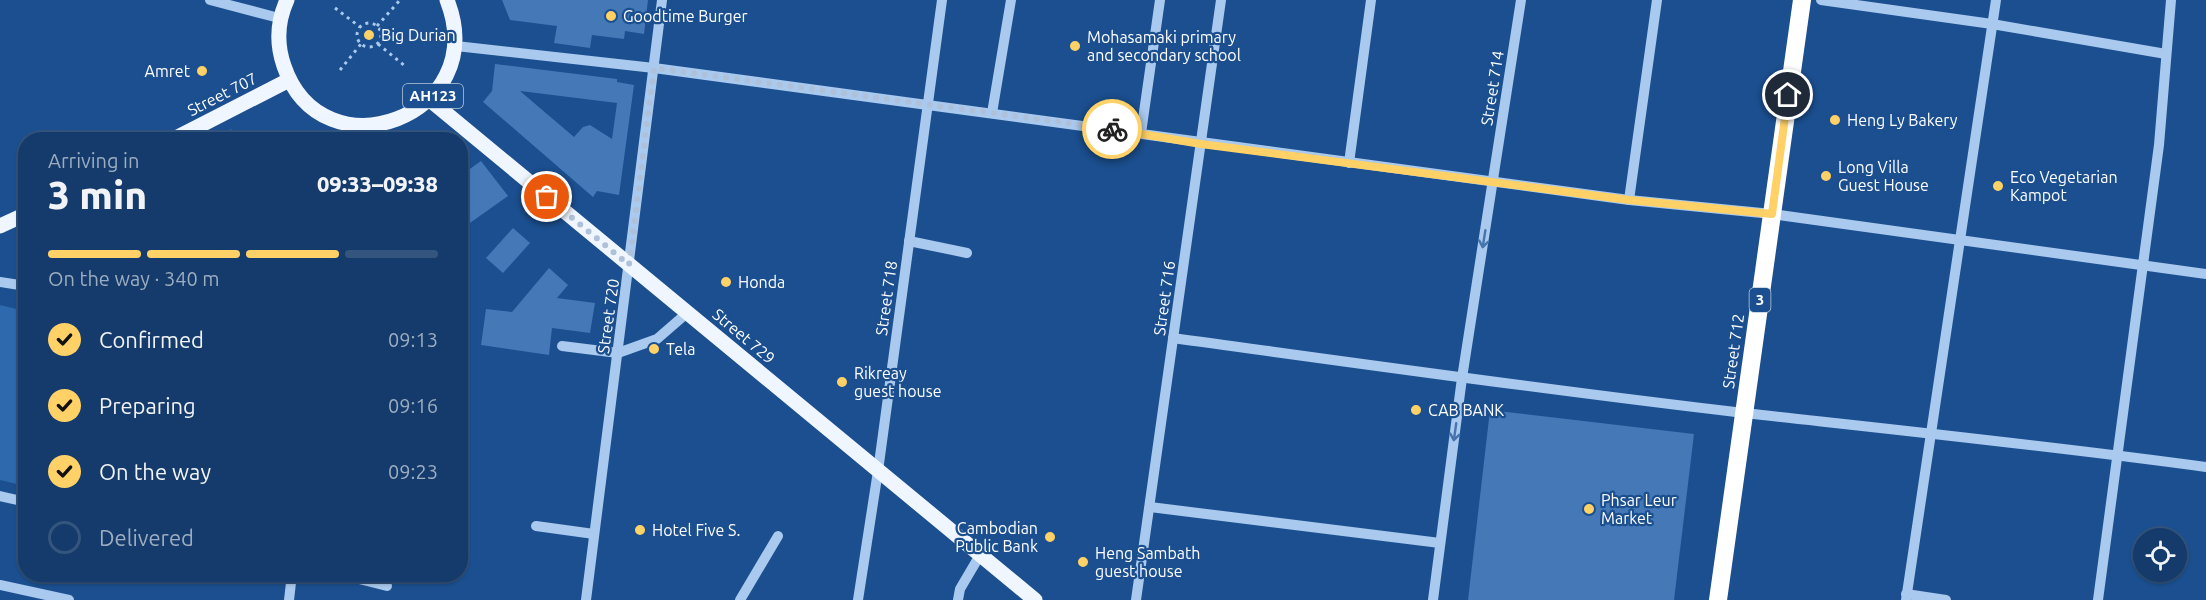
<!DOCTYPE html>
<meta charset="utf-8">
<style>
:root{--surface:#143b6b;--page:#1d4271;--text:#f1f3f6;--muted:#9dadc1;--line:#33557e;--accent:#ffd166}
body{margin:0;font-family:Ubuntu,sans-serif;background:var(--page);color:var(--text);height:100vh;display:flex;flex-direction:column;font-size:22px;white-space:nowrap}
*{box-sizing:border-box;margin:0}
p{font-size:20px;color:var(--muted)}
.icon{flex:none;width:33px;height:33px;fill:none;stroke:currentColor;stroke-width:2;stroke-linecap:round;stroke-linejoin:round}
.map{position:relative;flex:1;overflow:hidden}
.side{position:absolute;left:18px;top:132px;width:450px;height:450px;display:flex;flex-direction:column;background:var(--surface);border-radius:24px;box-shadow:0 2px 4px #0004,0 0 0 2px var(--line)}
.side>*{flex:none}
.fabs{position:absolute;left:2133px;top:528px;display:grid;gap:12px}
.fabs a{display:grid;place-items:center;width:54px;height:54px;border-radius:50%;background:var(--surface);box-shadow:0 2px 4px #0004,0 0 0 2px var(--line);font-size:30px}
.pin{position:absolute;display:grid;place-items:center;width:51px;height:51px;color:#fff;margin:-26px;border:3px solid #fff;border-radius:50%;box-shadow:0 2px 6px #0007}
.courier{position:absolute;display:grid;place-items:center;width:60px;height:60px;margin:-30px;border:4px solid #ffd166;border-radius:50%;background:#fff;color:#222;box-shadow:0 2px 8px #0007}
.summary em{font-style:normal;font-weight:800}
.summary div{display:flex;flex-direction:column-reverse}
.summary{display:flex;align-items:center;justify-content:space-between;height:102px;padding:0 30px}
h1{font-size:39px;font-weight:800;line-height:45px}
.bar{display:grid;grid-template-columns:repeat(4,1fr);gap:9px 6px;align-content:center;height:72px;padding:0 30px}
.bar i{height:8px;border-radius:4px;background:var(--line)}
.bar .current{background:var(--accent)}
.bar p{grid-column:span 4}
ol{padding:0 30px;list-style:none}
li{display:flex;align-items:center;gap:18px;height:66px}
li p{margin-inline-start:auto}
li .icon{padding:6px;border-radius:50%;background:var(--accent);color:#111;stroke-width:4}
li:last-child{color:var(--muted)}
li i{width:33px;height:33px;border:3px solid var(--line);border-radius:50%}
.map>svg:first-child{display:block}
.green{fill:#2e69ad}
.building{fill:#4478b7;fill-rule:evenodd}
.lines{fill:none;stroke-linecap:round;stroke-linejoin:round}
.path{stroke:#a9c9ee;stroke-width:3;stroke-dasharray:3 4.5;stroke-linecap:butt}
.minor{stroke:#a9c9ee;stroke-width:10}
.major{stroke:#f0f6ff;stroke-width:15}
.highway{stroke:#fff;stroke-width:18}
.oneway{stroke:#4674ac}
.done{stroke:#afc1d8;stroke-width:6;stroke-dasharray:0 10.8}
.route{stroke:#ffd166;stroke-width:8}
.poi-dot{fill:#ffd166;stroke:#1b4f8f;stroke-width:2}
.labels{text-anchor:middle;stroke-width:4.5;stroke-linejoin:round;paint-order:stroke}
.shield{fill:#1b4f8f;stroke:#bbcadd;stroke-width:1.5}
.shield-label{font-size:15px;font-weight:bold;fill:#fff}
.poi-label{font-size:16px;fill:#fff;stroke:#1b4f8f;text-anchor:start}
.street-label{font-size:16px;fill:#fff;stroke:#1b4f8f}
</style>
<div class="map">
<svg width="2206" height="600" viewBox="0 0 2206 600">
<rect width="100%" height="100%" fill="#1b4f8f"/>
<g class="green">
<path d="M231 129 241 139H209Z"/>
<path d="M0 305 25 311V486L0 480Z"/>
</g>
<g class="building">
<path d="M502 0H648L644 34 625 31 624 39 592 35 590 48 554 43 557 26 510 20Z"/>
<path d="M495 64 617 79V82L634 85 619 195 597 191 593 197 483 102 492 91ZM520 91 617 103 612 139 590 125 583 127 574 137Z"/>
<path d="M481 161 508 196 460 230V176Z"/>
<path d="M513 228 530 243 503 273 486 258Z"/>
<path d="M549 268 568 285 557 298 595 303 590 333 552 328 549 355 481 345 486 309 512 312Z"/>
<path d="M1490 410 1694 434 1674 600H1468Z"/>
</g>
<g class="lines">
<g class="path">
<path d="M335 8 360 27"/>
<circle cx="369" cy="35" r="12"/>
<path d="M377 26 400 0"/>
<path d="M378 44 405 66"/>
<path d="M340 70 361 44"/>
</g>
<g class="minor">
<path d="M210 0 279 18"/>
<path d="M1821 0 1992 24 2166 54"/>
<path d="M456 46 654 68 1629 200 1772 214 2206 274"/>
<path d="M992 113 1011 0"/>
<path d="M1141 133 1160 0"/>
<path d="M360 140 362 126"/>
<path d="M1349 163 1371 0"/>
<path d="M1629 200 1657 0"/>
<path d="M909 241 967 253"/>
<path d="M0 282 26 286"/>
<path d="M1173 338C1363 364 1553 391 1744 413 1898 430 2052 446 2206 467"/>
<path d="M562 346 618 353 657 339 687 313"/>
<path d="M0 496 26 502"/>
<path d="M1150 507 1440 543"/>
<path d="M536 526 594 534"/>
<path d="M339 574 387 586"/>
<path d="M0 585 69 600"/>
<path d="M1906 594 1946 600"/>
<path d="M289 600 292 574"/>
<path d="M586 600 662 0"/>
<path d="M740 600 778 536"/>
<path d="M858 600 878 471 942 0"/>
<path d="M958 600 960 589 980 555"/>
<path d="M1136 600 1221 0"/>
<path d="M1433 600 1462 378 1521 0"/>
<path d="M1906 600 1996 0"/>
<path d="M2098 600 2159 145 2171 0"/>
</g>
<g class="major">
<path d="M287 0C277 22 276 43 284 66 322 178 493 117 447 0"/>
<path d="M430 100 1035 600"/>
<path d="M172 140 289 80"/>
<path d="M0 226 26 214"/>
</g>
<path class="highway" d="M1718 600 1802 0"/>
</g>
<defs><path id="oneway-shaft" d="M-6 0H5M1.5-3L5.5 0L1.5 3" fill="none" stroke-width="1.6" stroke-linecap="round" stroke-linejoin="round" transform="scale(1.5)"/></defs>
<g class="oneway">
<use href="#oneway-shaft" transform="translate(1484 239) rotate(99)"/>
<use href="#oneway-shaft" transform="translate(1455 432) rotate(98)"/>
</g>
<g class="lines">
<path class="done" d="M547 197 629 265 654 68 1112 129"/>
<path class="route" d="M1112 129 1201 144 1629 200 1772 214 1788 95"/>
</g>
<g class="poi-dot">
<circle cx="611" cy="16" r="6"/>
<circle cx="369" cy="35" r="6"/>
<circle cx="1075" cy="46" r="6"/>
<circle cx="202" cy="71" r="6"/>
<circle cx="1835" cy="120" r="6"/>
<circle cx="1826" cy="176" r="6"/>
<circle cx="1998" cy="186" r="6"/>
<circle cx="726" cy="282" r="6"/>
<circle cx="654" cy="349" r="6"/>
<circle cx="842" cy="382" r="6"/>
<circle cx="1416" cy="410" r="6"/>
<circle cx="1589" cy="509" r="6"/>
<circle cx="640" cy="530" r="6"/>
<circle cx="1050" cy="537" r="6"/>
<circle cx="1083" cy="562" r="6"/>
</g>
<g class="labels">
<g class="shield">
<rect x="403" y="84" width="60" height="24" rx="4.5"/>
<rect x="1749.5" y="288" width="21" height="24" rx="4.5"/>
</g>
<g class="shield-label">
<text x="433" y="101">AH123</text>
<text x="1760" y="305">3</text>
</g>
<g class="poi-label">
<text x="623" y="22">Goodtime Burger</text>
<text x="381" y="41">Big Durian</text>
<text x="1087" y="43">Mohasamaki primary<tspan x="1087" dy="18">and secondary school</tspan></text>
<text x="190" y="77" text-anchor="end">Amret</text>
<text x="1847" y="126">Heng Ly Bakery</text>
<text x="1838" y="173">Long Villa<tspan x="1838" dy="18">Guest House</tspan></text>
<text x="2010" y="183">Eco Vegetarian<tspan x="2010" dy="18">Kampot</tspan></text>
<text x="738" y="288">Honda</text>
<text x="666" y="355">Tela</text>
<text x="854" y="379">Rikreay<tspan x="854" dy="18">guest house</tspan></text>
<text x="1428" y="416">CAB BANK</text>
<text x="1601" y="506">Phsar Leur<tspan x="1601" dy="18">Market</tspan></text>
<text x="1038" y="534" text-anchor="end">Cambodian<tspan x="1038" dy="18">Public Bank</tspan></text>
<text x="652" y="536">Hotel Five S.</text>
<text x="1095" y="559">Heng Sambath<tspan x="1095" dy="18">guest house</tspan></text>
</g>
<g class="street-label">
<text transform="translate(1492 88) rotate(-81)" y="6">Street 714</text>
<text transform="translate(222 94) rotate(-27)" y="6">Street 707</text>
<text transform="translate(886 298) rotate(-82)" y="6">Street 718</text>
<text transform="translate(1164 298) rotate(-82)" y="6">Street 716</text>
<text transform="translate(608 316) rotate(-82)" y="6">Street 720</text>
<text transform="translate(744 336) rotate(40)" y="6">Street 729</text>
<text transform="translate(1733 351) rotate(-82)" y="6">Street 712</text>
</g>
</g>
</svg>
<div class="fabs">
<a><svg class="icon" aria-label="locate" viewBox="0 0 24 24"><circle cx="12" cy="12" r="6"/><path d="M12 2v4M12 18v4M2 12h4M18 12h4"/></svg></a>
</div>
<div class="pin" style="left:547px;top:197px;background:#ea580c"><svg class="icon" aria-label="bag" viewBox="0 0 24 24"><path d="M5 8h14l-1 12H6zM9 8a3 3 0 0 1 6 0"/></svg></div>
<div class="pin" style="left:1788px;top:95px;background:#1f2937"><svg class="icon" aria-label="home" viewBox="0 0 24 24"><path d="M3 11l9-7 9 7M6 9v11h12V9"/></svg></div>
<div class="courier" style="left:1112px;top:129px"><svg class="icon" aria-label="bike" viewBox="0 0 24 24"><circle cx="6" cy="16" r="4"/><circle cx="18" cy="16" r="4"/><path d="M6 16l4-8h5l3 8M10 8l3 8H6M13 5h3"/></svg></div>
<section class="side">
<div class="summary"><div><h1>3 min</h1><p>Arriving in</p></div><em>09:33–09:38</em></div>
<div class="bar"><i class="current"></i><i class="current"></i><i class="current"></i><i></i><p>On the way · 340 m</p></div>
<ol>
<li><svg class="icon" aria-label="check" viewBox="0 0 24 24"><path d="M5 12l5 5 9-10"/></svg>Confirmed<p>09:13</p></li>
<li><svg class="icon" aria-label="check" viewBox="0 0 24 24"><path d="M5 12l5 5 9-10"/></svg>Preparing<p>09:16</p></li>
<li><svg class="icon" aria-label="check" viewBox="0 0 24 24"><path d="M5 12l5 5 9-10"/></svg>On the way<p>09:23</p></li>
<li><i></i>Delivered</li>
</ol>
</section>
</div>
